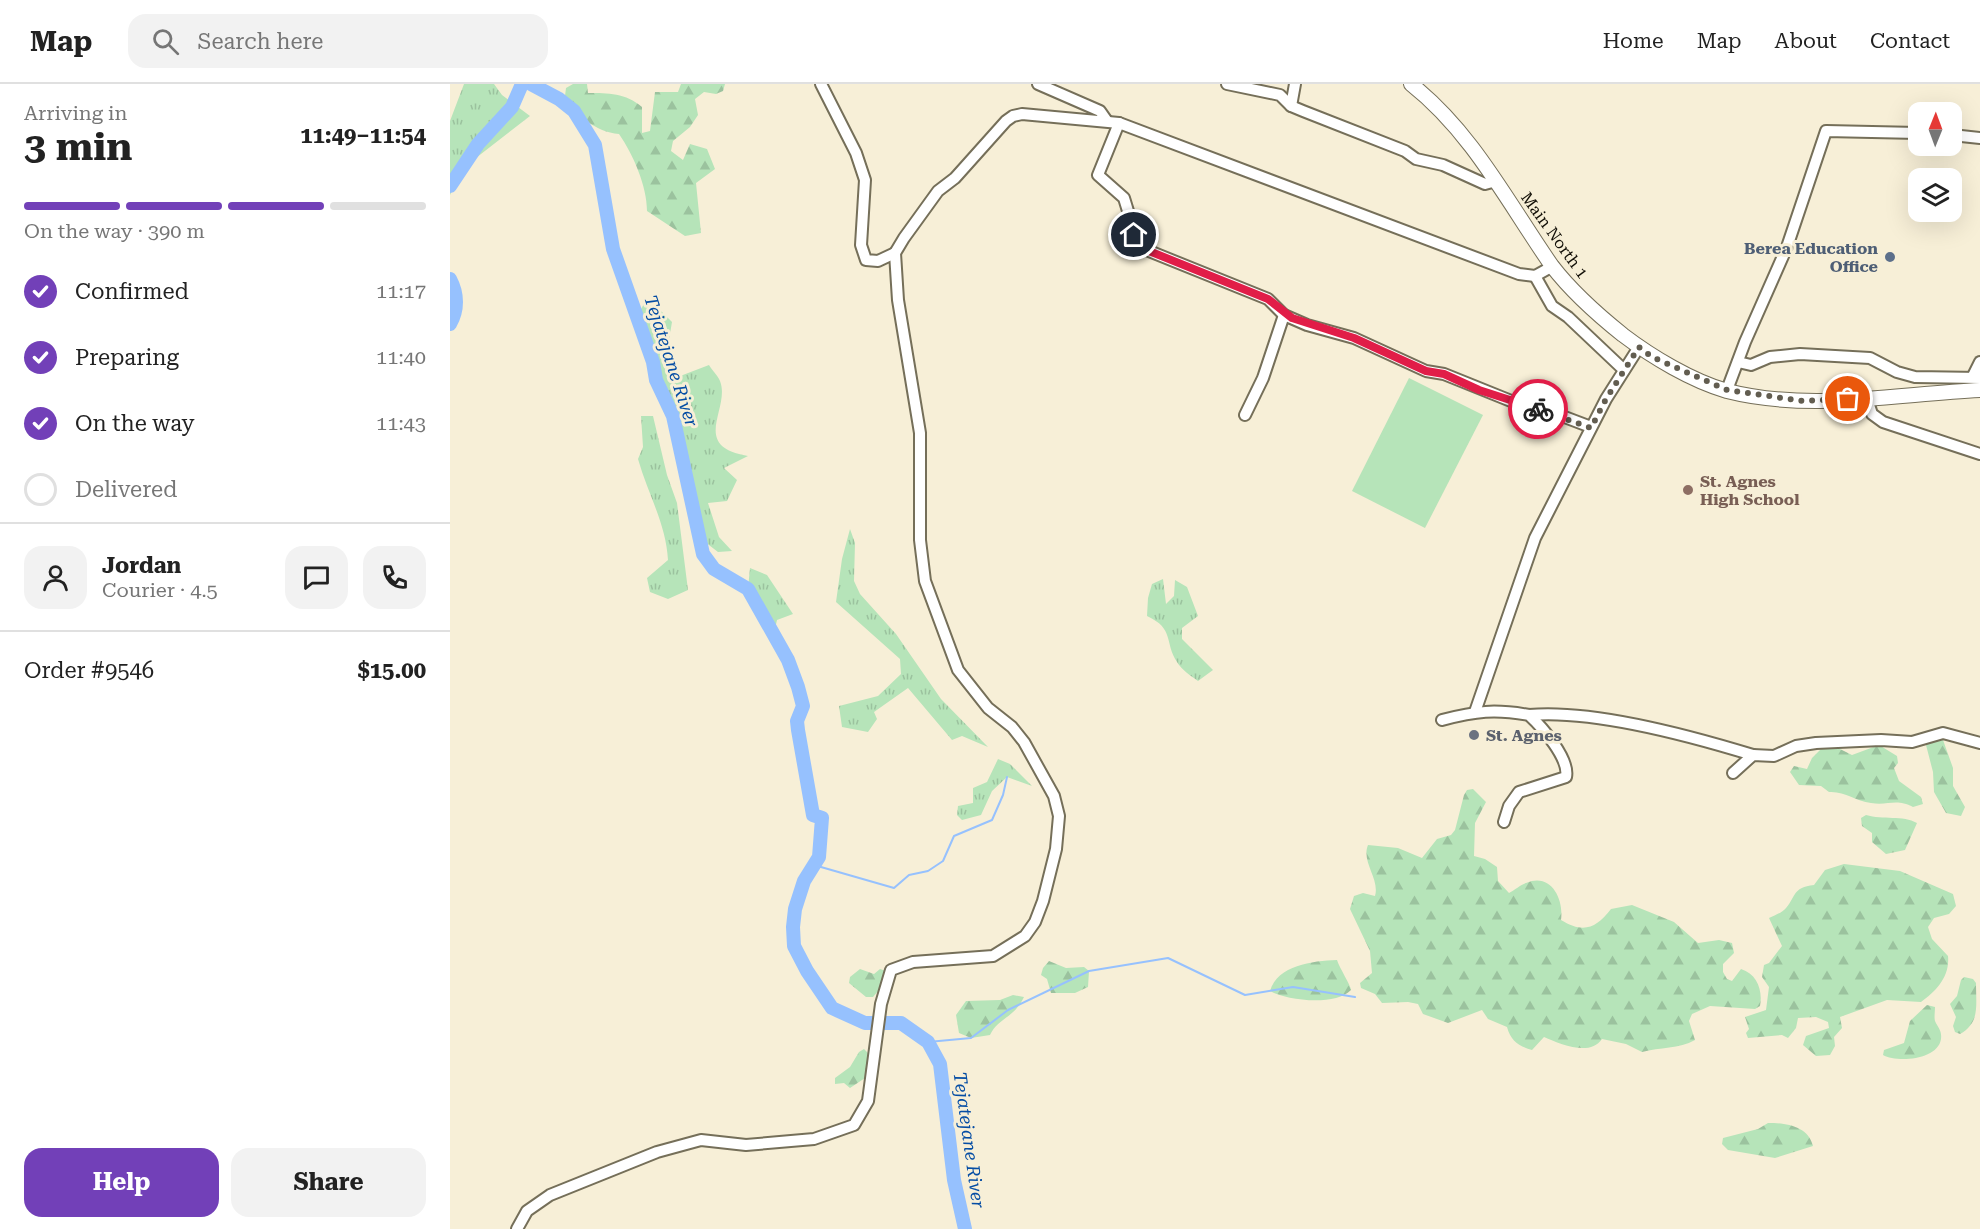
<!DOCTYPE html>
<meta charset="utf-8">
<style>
:root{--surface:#fff;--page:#f2f2f2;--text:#222;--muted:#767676;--line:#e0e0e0;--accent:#7240b8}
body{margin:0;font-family:"Roboto Serif",serif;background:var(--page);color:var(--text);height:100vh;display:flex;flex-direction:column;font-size:22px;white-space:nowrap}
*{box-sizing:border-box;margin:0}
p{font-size:20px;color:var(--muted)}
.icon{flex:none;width:33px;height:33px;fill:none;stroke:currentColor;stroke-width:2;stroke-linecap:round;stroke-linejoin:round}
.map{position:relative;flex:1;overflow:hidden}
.side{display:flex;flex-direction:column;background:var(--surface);width:450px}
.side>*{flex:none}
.needle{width:39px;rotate:1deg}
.buttons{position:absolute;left:1458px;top:18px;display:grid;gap:12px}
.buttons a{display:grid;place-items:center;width:54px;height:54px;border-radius:12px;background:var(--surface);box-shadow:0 6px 24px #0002;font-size:30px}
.pin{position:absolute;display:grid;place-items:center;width:51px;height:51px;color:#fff;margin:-26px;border:3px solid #fff;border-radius:50%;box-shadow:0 2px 6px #0007}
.courier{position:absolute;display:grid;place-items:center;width:60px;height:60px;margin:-30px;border:4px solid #e11d48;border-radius:50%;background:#fff;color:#222;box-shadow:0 2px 8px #0007}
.overview em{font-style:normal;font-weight:700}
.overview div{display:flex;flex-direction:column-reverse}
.overview{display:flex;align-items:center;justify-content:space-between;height:102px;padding:0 24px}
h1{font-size:39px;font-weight:700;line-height:45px}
.bar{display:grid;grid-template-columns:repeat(4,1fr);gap:9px 6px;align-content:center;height:72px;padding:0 24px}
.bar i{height:8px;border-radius:4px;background:var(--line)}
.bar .current{background:var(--accent)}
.bar p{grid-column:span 4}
.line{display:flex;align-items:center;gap:15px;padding:0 24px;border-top:2px solid var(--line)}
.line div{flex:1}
.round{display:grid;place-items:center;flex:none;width:63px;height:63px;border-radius:18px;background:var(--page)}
ol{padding:0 24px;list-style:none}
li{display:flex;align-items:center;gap:18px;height:66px}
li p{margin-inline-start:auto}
li .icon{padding:6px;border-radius:50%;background:var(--accent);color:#fff;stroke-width:4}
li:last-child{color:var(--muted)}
li i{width:33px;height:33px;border:3px solid var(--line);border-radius:50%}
.cta{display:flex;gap:12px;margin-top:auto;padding:12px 24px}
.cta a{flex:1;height:69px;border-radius:18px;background:var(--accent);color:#fff;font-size:24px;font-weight:700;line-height:69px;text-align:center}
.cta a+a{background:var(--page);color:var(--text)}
header{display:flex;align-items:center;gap:36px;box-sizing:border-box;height:84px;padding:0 30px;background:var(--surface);border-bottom:2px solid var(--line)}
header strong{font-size:28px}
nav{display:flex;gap:33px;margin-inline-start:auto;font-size:21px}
.search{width:420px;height:54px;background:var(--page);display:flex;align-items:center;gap:15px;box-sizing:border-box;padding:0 21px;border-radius:18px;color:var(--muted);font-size:22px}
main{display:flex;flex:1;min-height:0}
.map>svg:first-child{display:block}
.grass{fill:url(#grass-tufts)}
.forest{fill:url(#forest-firs)}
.park{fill:#b6e4b9}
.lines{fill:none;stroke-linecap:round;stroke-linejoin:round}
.stream{stroke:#96c1fe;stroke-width:2}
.river{stroke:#96c1fe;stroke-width:14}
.minor-casing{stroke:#756f59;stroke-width:14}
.major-casing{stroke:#756f59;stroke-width:16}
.minor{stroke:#fff;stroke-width:10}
.major{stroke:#fff;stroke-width:14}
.done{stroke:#625d50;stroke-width:6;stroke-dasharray:0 10.8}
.route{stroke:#e11d48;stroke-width:8}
.service-dot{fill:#5c6f8a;stroke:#f7efd7;stroke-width:2}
.education-dot{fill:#8d6e63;stroke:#f7efd7;stroke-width:2}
.worship-dot{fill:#6b7280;stroke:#f7efd7;stroke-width:2}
.labels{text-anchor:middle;stroke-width:6;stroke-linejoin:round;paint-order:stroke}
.street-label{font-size:16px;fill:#120f07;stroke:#f7efd7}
.service-label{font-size:16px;font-weight:bold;fill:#4e5e75;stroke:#f7efd7;text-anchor:end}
.education-label{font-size:16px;font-weight:bold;fill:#785e54;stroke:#f7efd7;text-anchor:start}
.worship-label{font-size:16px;font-weight:bold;fill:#5b616d;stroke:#f7efd7;text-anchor:start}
.water-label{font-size:18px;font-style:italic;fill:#054da4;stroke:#f7efd7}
</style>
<header>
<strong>Map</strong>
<div class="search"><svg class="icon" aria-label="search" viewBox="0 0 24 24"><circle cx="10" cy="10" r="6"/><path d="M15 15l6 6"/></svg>Search here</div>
<nav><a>Home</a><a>Map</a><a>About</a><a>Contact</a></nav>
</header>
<main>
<section class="side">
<div class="overview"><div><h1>3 min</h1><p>Arriving in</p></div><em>11:49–11:54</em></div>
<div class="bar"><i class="current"></i><i class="current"></i><i class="current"></i><i></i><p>On the way · 390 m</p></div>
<ol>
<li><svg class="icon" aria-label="check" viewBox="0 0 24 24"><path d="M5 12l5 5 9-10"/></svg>Confirmed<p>11:17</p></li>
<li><svg class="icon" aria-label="check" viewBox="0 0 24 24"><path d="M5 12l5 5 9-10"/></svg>Preparing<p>11:40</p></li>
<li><svg class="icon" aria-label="check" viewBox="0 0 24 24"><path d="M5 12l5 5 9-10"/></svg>On the way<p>11:43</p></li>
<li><i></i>Delivered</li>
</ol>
<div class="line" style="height:108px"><a class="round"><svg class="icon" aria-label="person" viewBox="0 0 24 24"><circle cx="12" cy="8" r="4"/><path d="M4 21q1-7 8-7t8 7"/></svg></a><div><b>Jordan</b><p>Courier · 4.5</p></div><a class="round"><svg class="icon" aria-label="chat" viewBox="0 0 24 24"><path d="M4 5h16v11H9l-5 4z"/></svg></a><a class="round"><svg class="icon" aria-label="phone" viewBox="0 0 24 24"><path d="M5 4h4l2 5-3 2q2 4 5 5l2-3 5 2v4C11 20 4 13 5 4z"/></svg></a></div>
<div class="line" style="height:78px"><div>Order #9546</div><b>$15.00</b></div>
<div class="cta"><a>Help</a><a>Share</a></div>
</section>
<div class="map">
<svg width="1530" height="1145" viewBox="0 0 1530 1145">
<defs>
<pattern id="grass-tufts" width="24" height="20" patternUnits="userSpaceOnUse" patternTransform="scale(1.5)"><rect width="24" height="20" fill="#b6e4b9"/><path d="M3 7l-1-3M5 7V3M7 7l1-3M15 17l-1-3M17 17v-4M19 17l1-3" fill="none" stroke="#9bc29e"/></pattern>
<pattern id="forest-firs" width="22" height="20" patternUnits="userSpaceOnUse" patternTransform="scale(1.5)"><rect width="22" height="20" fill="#b6e4b9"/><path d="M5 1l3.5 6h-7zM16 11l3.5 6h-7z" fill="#9bc29e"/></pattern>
</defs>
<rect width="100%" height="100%" fill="#f7efd7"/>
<g class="grass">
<path d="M14 0H44L52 11 80 32 13 84 0 111V37Z"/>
<path d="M195 218 206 222 222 238 215 279 225 294 259 281C262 286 268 292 270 297 281 325 239 362 298 372L274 384 287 396 277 417 258 419 269 453 282 467 268 468 255 458 224 338 227 325 213 312 186 234Z"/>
<path d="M191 332H203L217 391 227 419 238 506 218 515 200 508 197 494 218 476C216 440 198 410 188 375L193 363Z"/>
<path d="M400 445 405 459 404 497 410 510 446 550 491 615 538 663 512 652 502 656 458 604 424 628 427 635 418 648 392 643 389 622 428 612 451 590 450 575 386 518 392 475Z"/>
<path d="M300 484 317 491 343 530 327 536 324 549 298 505Z"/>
<path d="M713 495 716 520 724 512 725 496 737 503 748 532 732 544V555L763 586 748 597C741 592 732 586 727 578 714 558 725 545 697 532L698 514 702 500Z"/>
<path d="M548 675 560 680 582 702 557 693 542 707 531 731 512 736 507 731 508 722 523 719V704L537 698Z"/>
</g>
<g class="forest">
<path d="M123 0H137L138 9C158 9 176 9 192 23V49L200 47 205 8H228L231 0H275L273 7 266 10 254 8 245 15 248 31 240 43 223 57 221 67 233 76 240 60 257 65 265 85 246 99 251 149 235 152 197 127C197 102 183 70 169 50 145 48 128 32 115 12L116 4Z"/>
<path d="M1488 654 1493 656 1503 684V702L1515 723 1511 732 1496 729 1484 708 1483 688 1476 661 1480 655Z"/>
<path d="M1429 661 1447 672 1448 679 1444 684 1449 697 1471 713 1473 720 1463 723C1446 714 1438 722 1421 719 1405 717 1395 707 1379 708L1371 702 1349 701 1340 688 1344 682 1357 685 1362 674 1372 664H1388L1402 671Z"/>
<path d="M1023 705 1036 718 1025 739 1024 772 1035 775 1047 783 1048 797 1059 809C1065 806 1070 801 1076 799 1101 788 1114 815 1111 836 1134 850 1146 844 1161 825L1182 821 1224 838 1248 859 1269 856 1282 859 1284 869 1273 880V888L1277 895 1282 897 1291 885C1307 890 1313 906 1310 922L1305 925 1260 922 1242 930 1239 937 1245 956C1229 965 1210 963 1192 968L1176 960 1152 955C1140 973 1110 960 1094 953L1082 966C1068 962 1061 957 1057 943L1038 935 1032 926 998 939 973 930 968 920 958 918 932 919 925 910 911 904 910 899 922 889 920 867 900 825 904 812 913 809 925 812C930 795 911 778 918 761L948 764 972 774 987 755 1001 751 1005 746 1014 711 1017 706Z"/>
<path d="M1416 731C1433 736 1453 731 1467 739L1455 766 1436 770 1422 758V749L1412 742 1411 734Z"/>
<path d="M1394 780 1450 787 1503 810 1506 822 1499 830 1484 834 1478 843 1482 855 1498 872C1500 893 1486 907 1471 918L1437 916 1390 933 1392 944 1384 953 1385 962 1380 971 1366 972 1353 961 1356 952 1379 944 1378 938 1366 933 1348 934 1346 944 1338 954 1332 951 1298 954 1296 949 1299 945 1295 933 1316 926 1319 903 1312 893 1314 881 1319 879 1332 862 1319 834C1325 831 1332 829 1336 824 1347 811 1342 804 1364 801L1375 786Z"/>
<path d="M887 876C890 885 900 900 901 906 886 922 838 917 820 907 828 881 862 877 887 876Z"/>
<path d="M599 877 616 884 634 883 639 887 638 903 625 909H601L597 895 591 891 593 884Z"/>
<path d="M410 885 424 890 430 885 436 887 429 906 423 913H416L399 899 400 893Z"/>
<path d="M1514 893 1523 895 1526 899C1526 922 1530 939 1510 950L1505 948 1503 942 1506 933 1500 920 1507 912 1511 896Z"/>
<path d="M563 911 574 913C564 934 548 934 540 951L521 954 509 949 506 931 516 917 550 916Z"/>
<path d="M1477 921 1485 923C1485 927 1484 934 1485 937 1488 944 1492 946 1491 955 1488 976 1447 979 1433 971L1434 966 1454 959 1460 937Z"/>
<path d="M414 965 420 971 415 994 400 1004 394 999 385 1000V994L400 983 409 968Z"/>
<path d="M1318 1039C1336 1039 1358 1042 1363 1062L1325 1074 1278 1066 1272 1060 1273 1054 1308 1045Z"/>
</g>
<path class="park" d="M959 294 1033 331 975 444 902 407Z"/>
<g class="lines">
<g class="stream">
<path d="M364 781 444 804 459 791 478 787 493 777 504 752 542 736 553 711 557 693"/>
<path d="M478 958 521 954 558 926 639 887 718 874 795 911 843 903 905 913"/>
</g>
<g class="river">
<path d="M81 0 109 15 124 27 145 61 163 165 203 278 206 296 223 332 253 470 264 485 298 505 338 576 348 603 353 622 347 637 348 646 363 731 372 734 369 773 354 797 345 825 343 843 344 862 357 887 382 924 415 939H451L478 958 490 980 504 1096 515 1145"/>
<path d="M0 102 28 60 62 23 72 0"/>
<path d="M0 195C8 210 8 226 0 240"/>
</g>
<g class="minor-casing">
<g id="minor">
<path d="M371 0 406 69 415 96 411 161 416 176 428 177 445 169"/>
<path d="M588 0 650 27 657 37"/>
<path d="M777 0 830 11 841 22 853 27 955 67 966 75 993 81 1035 100 1046 97"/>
<path d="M841 22 845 0"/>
<path d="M669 39 648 91 674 114 689 163 818 215 834 231"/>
<path d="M1502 51 1530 54"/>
<path d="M1085 192 1102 222 1118 233 1174 286"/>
<path d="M1288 278 1301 281 1320 273 1350 270 1420 274 1447 288 1465 293 1530 294"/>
<path d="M1523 292 1530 278"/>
<path d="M1277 306 1295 258 1337 163 1376 47 1468 49"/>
<path d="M1417 315 1422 330 1433 338 1530 370"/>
<path d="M795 331 813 294 834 231 857 241 904 254 976 287 994 290 1076 323 1104 329 1141 343"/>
<path d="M1025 628 1085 454 1156 315 1189 263"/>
<path d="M1079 631C1144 625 1241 652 1303 671"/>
<path d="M992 636C1026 627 1045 625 1079 631 1092 643 1120 675 1116 693L1069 708 1059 722 1054 738"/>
<path d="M1283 689 1303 671 1324 672 1346 662 1366 659 1431 656 1462 658 1493 649 1530 659"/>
<path d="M67 1145 77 1127 100 1111 207 1068 251 1056 296 1061 364 1055 404 1041 418 1017 431 920 441 886 463 878 543 872 575 852 585 838 593 817 606 765 609 732 604 712 574 658 562 643 538 624 508 586 475 497 470 456V349L448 216 445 169 454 154 488 107 505 94 556 37 563 32 572 30 669 39 1069 190 1085 192 1103 182"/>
</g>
</g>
<g class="major-casing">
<path id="major" d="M961 0C1023 49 1058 119 1102 182 1122 208 1148 231 1173 251 1202 273 1242 297 1277 307 1360 328 1447 310 1530 306"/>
</g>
<use href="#minor" class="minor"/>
<use href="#major" class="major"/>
</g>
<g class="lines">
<path class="done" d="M1088 325 1141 344 1156 315 1189 263 1202 273 1277 306 1353 317 1398 315"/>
<path class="route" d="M684 151 689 163 818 215 842 234 904 254 976 287 994 290 1029 306 1088 325"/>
</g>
<circle class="service-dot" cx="1440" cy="173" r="6"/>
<circle class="education-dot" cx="1238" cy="406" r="6"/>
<circle class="worship-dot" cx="1024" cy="651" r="6"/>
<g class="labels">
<g class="street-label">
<text transform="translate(1105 151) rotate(54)" y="6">Main North 1</text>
</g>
<g class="service-label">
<text x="1428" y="170">Berea Education<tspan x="1428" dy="18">Office</tspan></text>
</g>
<g class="education-label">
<text x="1250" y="403">St. Agnes<tspan x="1250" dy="18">High School</tspan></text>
</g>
<g class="worship-label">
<text x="1036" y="657">St. Agnes</text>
</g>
<g class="water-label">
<text transform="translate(221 277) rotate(72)" y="6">Tejatejane River</text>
<text transform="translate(519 1056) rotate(82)" y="6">Tejatejane River</text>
</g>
</g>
</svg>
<div class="buttons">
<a><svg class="needle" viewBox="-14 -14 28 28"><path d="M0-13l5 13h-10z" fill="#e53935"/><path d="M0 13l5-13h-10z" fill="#767676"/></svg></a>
<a><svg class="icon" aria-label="layers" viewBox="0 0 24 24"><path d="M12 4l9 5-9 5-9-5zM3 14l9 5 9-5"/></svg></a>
</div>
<div class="pin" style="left:1398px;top:315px;background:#ea580c"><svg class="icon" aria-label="bag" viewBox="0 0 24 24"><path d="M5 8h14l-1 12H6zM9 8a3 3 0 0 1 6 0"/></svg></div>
<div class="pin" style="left:684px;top:151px;background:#1f2937"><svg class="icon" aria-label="home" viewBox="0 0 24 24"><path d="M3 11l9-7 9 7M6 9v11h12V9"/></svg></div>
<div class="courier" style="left:1088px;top:325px"><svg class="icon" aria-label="bike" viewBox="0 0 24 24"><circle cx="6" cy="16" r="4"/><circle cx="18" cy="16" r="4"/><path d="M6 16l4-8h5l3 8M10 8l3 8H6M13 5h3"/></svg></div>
</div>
</main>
